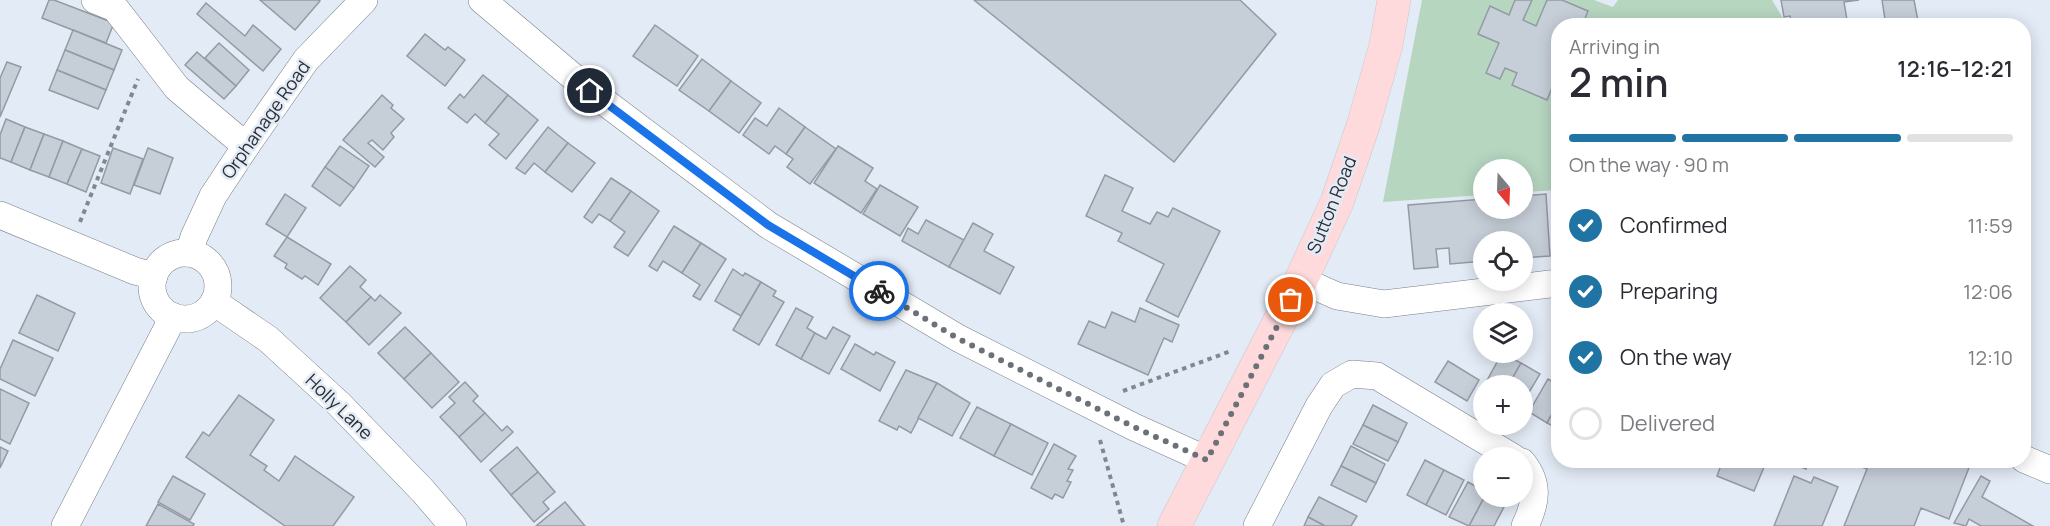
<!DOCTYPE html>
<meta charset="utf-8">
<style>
:root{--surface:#fff;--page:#f7f7f7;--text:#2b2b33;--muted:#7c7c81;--line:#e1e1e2;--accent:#1f74a4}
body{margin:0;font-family:Manrope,sans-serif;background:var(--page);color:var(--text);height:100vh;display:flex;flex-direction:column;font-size:22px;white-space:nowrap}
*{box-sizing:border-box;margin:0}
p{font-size:20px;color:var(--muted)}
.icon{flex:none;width:33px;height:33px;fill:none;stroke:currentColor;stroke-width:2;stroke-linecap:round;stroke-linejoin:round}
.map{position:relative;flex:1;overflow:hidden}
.drawer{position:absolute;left:1551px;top:18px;width:480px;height:450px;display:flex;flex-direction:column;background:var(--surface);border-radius:24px;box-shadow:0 3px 15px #0003}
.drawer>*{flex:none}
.needle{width:39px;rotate:161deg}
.fabs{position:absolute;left:1473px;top:159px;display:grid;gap:12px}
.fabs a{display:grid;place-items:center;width:60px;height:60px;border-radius:50%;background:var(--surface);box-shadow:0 3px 15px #0003;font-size:30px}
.pin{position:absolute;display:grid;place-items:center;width:51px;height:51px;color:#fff;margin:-26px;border:3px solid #fff;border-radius:50%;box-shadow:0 2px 6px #0007}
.courier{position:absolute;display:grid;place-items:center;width:60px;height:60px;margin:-30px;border:4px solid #1a73e8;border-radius:50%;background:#fff;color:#222;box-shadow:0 2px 8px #0007}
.headline em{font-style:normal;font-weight:600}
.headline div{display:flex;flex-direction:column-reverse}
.headline{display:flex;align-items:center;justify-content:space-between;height:102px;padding:0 18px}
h1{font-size:39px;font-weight:600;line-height:45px}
.bar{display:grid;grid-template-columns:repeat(4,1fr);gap:9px 6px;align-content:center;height:72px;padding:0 18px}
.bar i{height:8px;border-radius:4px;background:var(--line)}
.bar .selected{background:var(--accent)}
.bar p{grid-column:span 4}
ol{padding:0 18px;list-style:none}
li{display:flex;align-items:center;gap:18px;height:66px}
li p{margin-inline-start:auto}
li .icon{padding:6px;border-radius:50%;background:var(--accent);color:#fff;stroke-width:4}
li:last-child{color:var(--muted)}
li i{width:33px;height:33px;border:3px solid var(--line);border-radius:50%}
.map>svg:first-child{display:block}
.green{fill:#b6d6c0}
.building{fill:#c6ced8;stroke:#939aa4;stroke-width:1.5}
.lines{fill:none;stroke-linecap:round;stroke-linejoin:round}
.minor-casing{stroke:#797f89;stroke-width:28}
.major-casing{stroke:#c8c9ca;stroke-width:34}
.path{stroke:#838890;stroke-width:4;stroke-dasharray:4.5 4.5;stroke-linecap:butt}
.minor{stroke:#fff;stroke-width:27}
.major{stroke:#fedadd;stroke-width:33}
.done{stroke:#6c7177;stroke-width:6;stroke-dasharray:0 10.8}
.route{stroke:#1a73e8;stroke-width:8}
.labels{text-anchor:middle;stroke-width:5;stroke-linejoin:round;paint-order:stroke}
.street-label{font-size:18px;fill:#2c2f33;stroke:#e3ebf6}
</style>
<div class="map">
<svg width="2050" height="526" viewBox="0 0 2050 526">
<rect width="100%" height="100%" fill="#e3ebf6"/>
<path class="green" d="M1422 0H1594L1613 7 1618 0H1772L1787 25 1558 26V190L1523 192 1522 170H1484L1483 195 1383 202Z"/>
<g class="building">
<path d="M49 0H54L114 23 106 43 42 18Z"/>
<path d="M260 0H318L320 1 295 30Z"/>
<path d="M974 0H1240L1276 34 1174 162Z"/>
<path d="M1515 0H1532L1523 20 1536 26 1547 0H1562L1588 11 1582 26H1558V85L1554 83 1547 100 1512 85 1517 73 1505 68 1500 79 1486 73 1499 43 1478 34 1490 6 1509 15Z"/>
<path d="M1781 0H1859L1844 2 1848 26H1792L1790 16 1784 17Z"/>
<path d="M1882 0H1914L1919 26H1886Z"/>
<path d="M206 3 245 36 253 25 281 49 263 71 197 14Z"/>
<path d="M655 25 698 56 677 86 633 56Z"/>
<path d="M73 30 122 50 114 70 65 50Z"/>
<path d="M425 34 445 50 448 47 465 60 445 86 407 56Z"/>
<path d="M219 43 249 70 236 86 205 58Z"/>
<path d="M65 50 114 70 106 90 57 70Z"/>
<path d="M197 52 236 86 224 99 185 65Z"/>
<path d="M702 59 731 81 709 111 679 90Z"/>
<path d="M7 62 21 67 0 117V78Z"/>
<path d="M57 70 106 90 98 109 49 90Z"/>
<path d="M483 75 508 95 485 123 475 114 467 123 448 108 460 94 464 98Z"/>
<path d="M731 81 761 103 739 133 709 111Z"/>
<path d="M382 95 393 105 391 108 404 119 391 133 394 137 383 150 372 140 368 143 384 157 375 167 343 140Z"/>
<path d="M508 95 538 120 506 159 489 145 499 134 485 123Z"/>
<path d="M779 108 805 127 786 154 775 146 769 154 743 135 755 118 767 126Z"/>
<path d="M6 119 25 127 11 162 0 158V135Z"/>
<path d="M25 127 44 134 30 170 11 162Z"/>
<path d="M548 127 568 143 545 172 534 163 525 174 516 168Z"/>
<path d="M805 127 836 149 810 184 787 167 793 159 786 154Z"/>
<path d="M44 134 63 141 49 177 30 170Z"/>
<path d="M63 141 82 149 67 184 49 177Z"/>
<path d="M568 143 595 163 572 192 545 172Z"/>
<path d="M340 146 369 166 354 188 325 167Z"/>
<path d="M838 146 873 168 865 181 877 189 861 213 814 183Z"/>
<path d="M113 148 143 159 130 194 101 183Z"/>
<path d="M148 148 173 158 160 194 134 185Z"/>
<path d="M82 149 100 156 86 192 67 184Z"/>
<path d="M325 167 354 188 340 206 312 186Z"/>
<path d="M1105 175 1133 188 1122 211 1150 224 1157 212 1168 217 1173 208 1220 231 1178 317 1146 301 1164 264 1118 241 1122 233 1086 216Z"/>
<path d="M611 178 631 191 610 221 599 214 592 223 584 217Z"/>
<path d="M880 185 918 207 900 236 863 214Z"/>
<path d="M631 191 659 211 628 256 614 247 625 232 610 221Z"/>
<path d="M285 194 306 208 287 237 266 224Z"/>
<path d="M1546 194 1550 256 1522 258V242H1484V261L1450 264 1449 248 1436 249 1438 267 1414 269 1408 205 1484 199V208H1522V196Z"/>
<path d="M926 220 964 240 949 267 902 241 908 228 918 234Z"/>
<path d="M973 223 993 234 984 251 1014 267 1000 294 949 267Z"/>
<path d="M674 226 701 243 682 273 663 261 657 271 649 266Z"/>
<path d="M287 237 331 264 318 285 305 276 302 279 285 268 287 264 274 256Z"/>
<path d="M701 243 726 259 700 300 693 296 700 285 682 273Z"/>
<path d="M350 266 366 280 360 287 371 297 346 322 320 298Z"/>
<path d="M733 269 743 276 745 273 761 282 741 316 715 301Z"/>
<path d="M761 282 776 291 773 296 784 302 759 345 733 330Z"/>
<path d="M37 295 75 313 58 351 19 333Z"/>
<path d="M380 295 401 313 369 345 346 322 371 297 375 301Z"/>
<path d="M796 308 813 317 807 328 815 333 801 359 776 345Z"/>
<path d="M1140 308 1179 325 1172 342 1164 338 1148 375 1078 344 1089 321 1105 328 1112 312 1135 322Z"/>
<path d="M405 327 431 353 404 379 378 353Z"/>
<path d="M833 327 850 336 829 374 801 359 815 333 826 339Z"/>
<path d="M13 340 53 358 35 396 0 379V369Z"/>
<path d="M855 344 874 355 876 352 895 362 880 391 841 369Z"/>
<path d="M431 353 459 382 432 408 404 379Z"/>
<path d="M1502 353 1521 363 1508 386H1484Z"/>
<path d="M1448 361 1479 380 1467 401 1435 382Z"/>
<path d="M1521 363 1540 374 1522 404V386H1508Z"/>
<path d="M906 370 937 383 911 433 899 426 897 430 879 421Z"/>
<path d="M1548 379 1558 385V403L1547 423 1529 412Z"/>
<path d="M465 382 478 396 473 401 485 413 459 437 440 417 455 403 449 397Z"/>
<path d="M937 383 970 403 952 436 918 418Z"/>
<path d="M0 389 29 403 10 444 0 439Z"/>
<path d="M239 395 274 420 250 455 267 466 264 470 279 481 295 456 354 497 333 526H285L186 457 203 432 209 436Z"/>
<path d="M1558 403V429L1547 423Z"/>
<path d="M1373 405 1407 423 1398 442 1363 425Z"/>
<path d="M977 407 1011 424 994 456 960 438Z"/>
<path d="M485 413 502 431 507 426 513 432 481 462 459 437Z"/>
<path d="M1011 424 1048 443 1032 475 994 456Z"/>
<path d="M1363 425 1398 442 1388 461 1353 444Z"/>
<path d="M1054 444 1076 456 1068 469 1073 470 1067 481 1071 482 1063 498 1055 494 1052 499 1031 488Z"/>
<path d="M1351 446 1385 464 1376 483 1341 466Z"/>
<path d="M0 447 8 451 0 468Z"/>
<path d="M517 447 538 472 511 495 490 470Z"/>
<path d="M1425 460 1444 470 1426 505 1407 495Z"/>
<path d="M1723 460H1767L1754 491 1717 476Z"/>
<path d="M1783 460H1809L1806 469Z"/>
<path d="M1830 460H1972L1949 519 1921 508 1914 526H1844L1867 469 1846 461 1844 466Z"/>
<path d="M1341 466 1376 483 1366 502 1331 485Z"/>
<path d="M1444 470 1464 480 1446 515 1426 505Z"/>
<path d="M538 472 555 492 543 502 549 509 534 522 511 495Z"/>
<path d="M173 476 205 494 190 520 158 502Z"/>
<path d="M1794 476 1811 483 1814 477 1838 487 1822 526H1774Z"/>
<path d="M1981 476 1990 481 1982 497 2033 526H1981L1969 519 1966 526 1954 523Z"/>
<path d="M1468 482 1484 491 1485 496 1469 526 1449 517Z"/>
<path d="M1485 496H1494L1506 503 1494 526H1469Z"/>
<path d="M1319 497 1357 516 1351 526H1325L1308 517Z"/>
<path d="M565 502 585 526H536Z"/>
<path d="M158 504 194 524 193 526H146Z"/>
<path d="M1308 517 1325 526H1304Z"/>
</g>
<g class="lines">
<g class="minor-casing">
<g id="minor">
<path d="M95 0 115 8 177 88 246 146"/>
<path d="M482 0 590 91 768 225 958 338 1134 427 1207 460"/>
<path d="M0 215 135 271 154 276"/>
<path d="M189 253 194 237 213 196 246 146 306 60 364 0"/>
<circle cx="185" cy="286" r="33"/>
<path d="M1301 280 1337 296 1384 304 1558 283"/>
<path d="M214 302 268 339 339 404 423 491 453 526"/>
<path d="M2024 459 2050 470"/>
<path d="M1522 462C1540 484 1536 503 1525 526"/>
<path d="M65 526 167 329 172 316"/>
<path d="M1257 526 1319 406 1333 385 1352 374 1377 376 1514 458"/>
</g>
</g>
<g class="major-casing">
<path id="major" d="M1174 526 1301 280 1337 202 1364 123 1386 45 1394 0"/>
</g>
<g class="path">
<path d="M80 222 138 79"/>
<path d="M1123 391 1231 351"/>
<path d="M1100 440 1124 526"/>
</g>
<use href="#minor" class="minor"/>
<use href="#major" class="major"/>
</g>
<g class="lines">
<path class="done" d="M879 291 957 338 1134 427 1207 460 1291 300"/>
<path class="route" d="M590 91 768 225 879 291"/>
</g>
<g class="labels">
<g class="street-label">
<text transform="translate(266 120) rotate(-55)" y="6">Orphanage Road</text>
<text transform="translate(1332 205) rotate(-68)" y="6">Sutton Road</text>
<text transform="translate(339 407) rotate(44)" y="6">Holly Lane</text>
</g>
</g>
</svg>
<div class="fabs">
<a><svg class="needle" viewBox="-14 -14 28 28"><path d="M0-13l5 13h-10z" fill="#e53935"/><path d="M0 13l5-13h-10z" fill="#7c7c81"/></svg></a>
<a><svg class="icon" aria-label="locate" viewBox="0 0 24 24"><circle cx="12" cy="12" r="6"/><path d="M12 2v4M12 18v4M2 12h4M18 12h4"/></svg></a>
<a><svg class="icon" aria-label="layers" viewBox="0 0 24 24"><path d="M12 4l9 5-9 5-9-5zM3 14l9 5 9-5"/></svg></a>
<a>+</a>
<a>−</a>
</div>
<div class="pin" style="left:1291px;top:300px;background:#ea580c"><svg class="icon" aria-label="bag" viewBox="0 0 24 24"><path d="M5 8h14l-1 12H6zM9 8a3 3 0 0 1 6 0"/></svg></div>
<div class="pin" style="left:590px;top:91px;background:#1f2937"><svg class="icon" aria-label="home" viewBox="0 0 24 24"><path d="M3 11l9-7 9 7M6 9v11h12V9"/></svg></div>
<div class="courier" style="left:879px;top:291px"><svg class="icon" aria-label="bike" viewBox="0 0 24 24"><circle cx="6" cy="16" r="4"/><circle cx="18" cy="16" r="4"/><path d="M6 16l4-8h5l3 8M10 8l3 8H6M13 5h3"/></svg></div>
<section class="drawer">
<div class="headline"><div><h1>2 min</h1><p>Arriving in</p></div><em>12:16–12:21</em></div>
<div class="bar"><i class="selected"></i><i class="selected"></i><i class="selected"></i><i></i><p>On the way · 90 m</p></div>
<ol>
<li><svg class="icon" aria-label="check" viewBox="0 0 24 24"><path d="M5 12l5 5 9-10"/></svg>Confirmed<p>11:59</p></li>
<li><svg class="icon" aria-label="check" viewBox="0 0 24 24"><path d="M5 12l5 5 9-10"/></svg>Preparing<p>12:06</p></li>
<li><svg class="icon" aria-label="check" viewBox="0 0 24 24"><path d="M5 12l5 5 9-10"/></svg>On the way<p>12:10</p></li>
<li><i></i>Delivered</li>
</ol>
</section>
</div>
